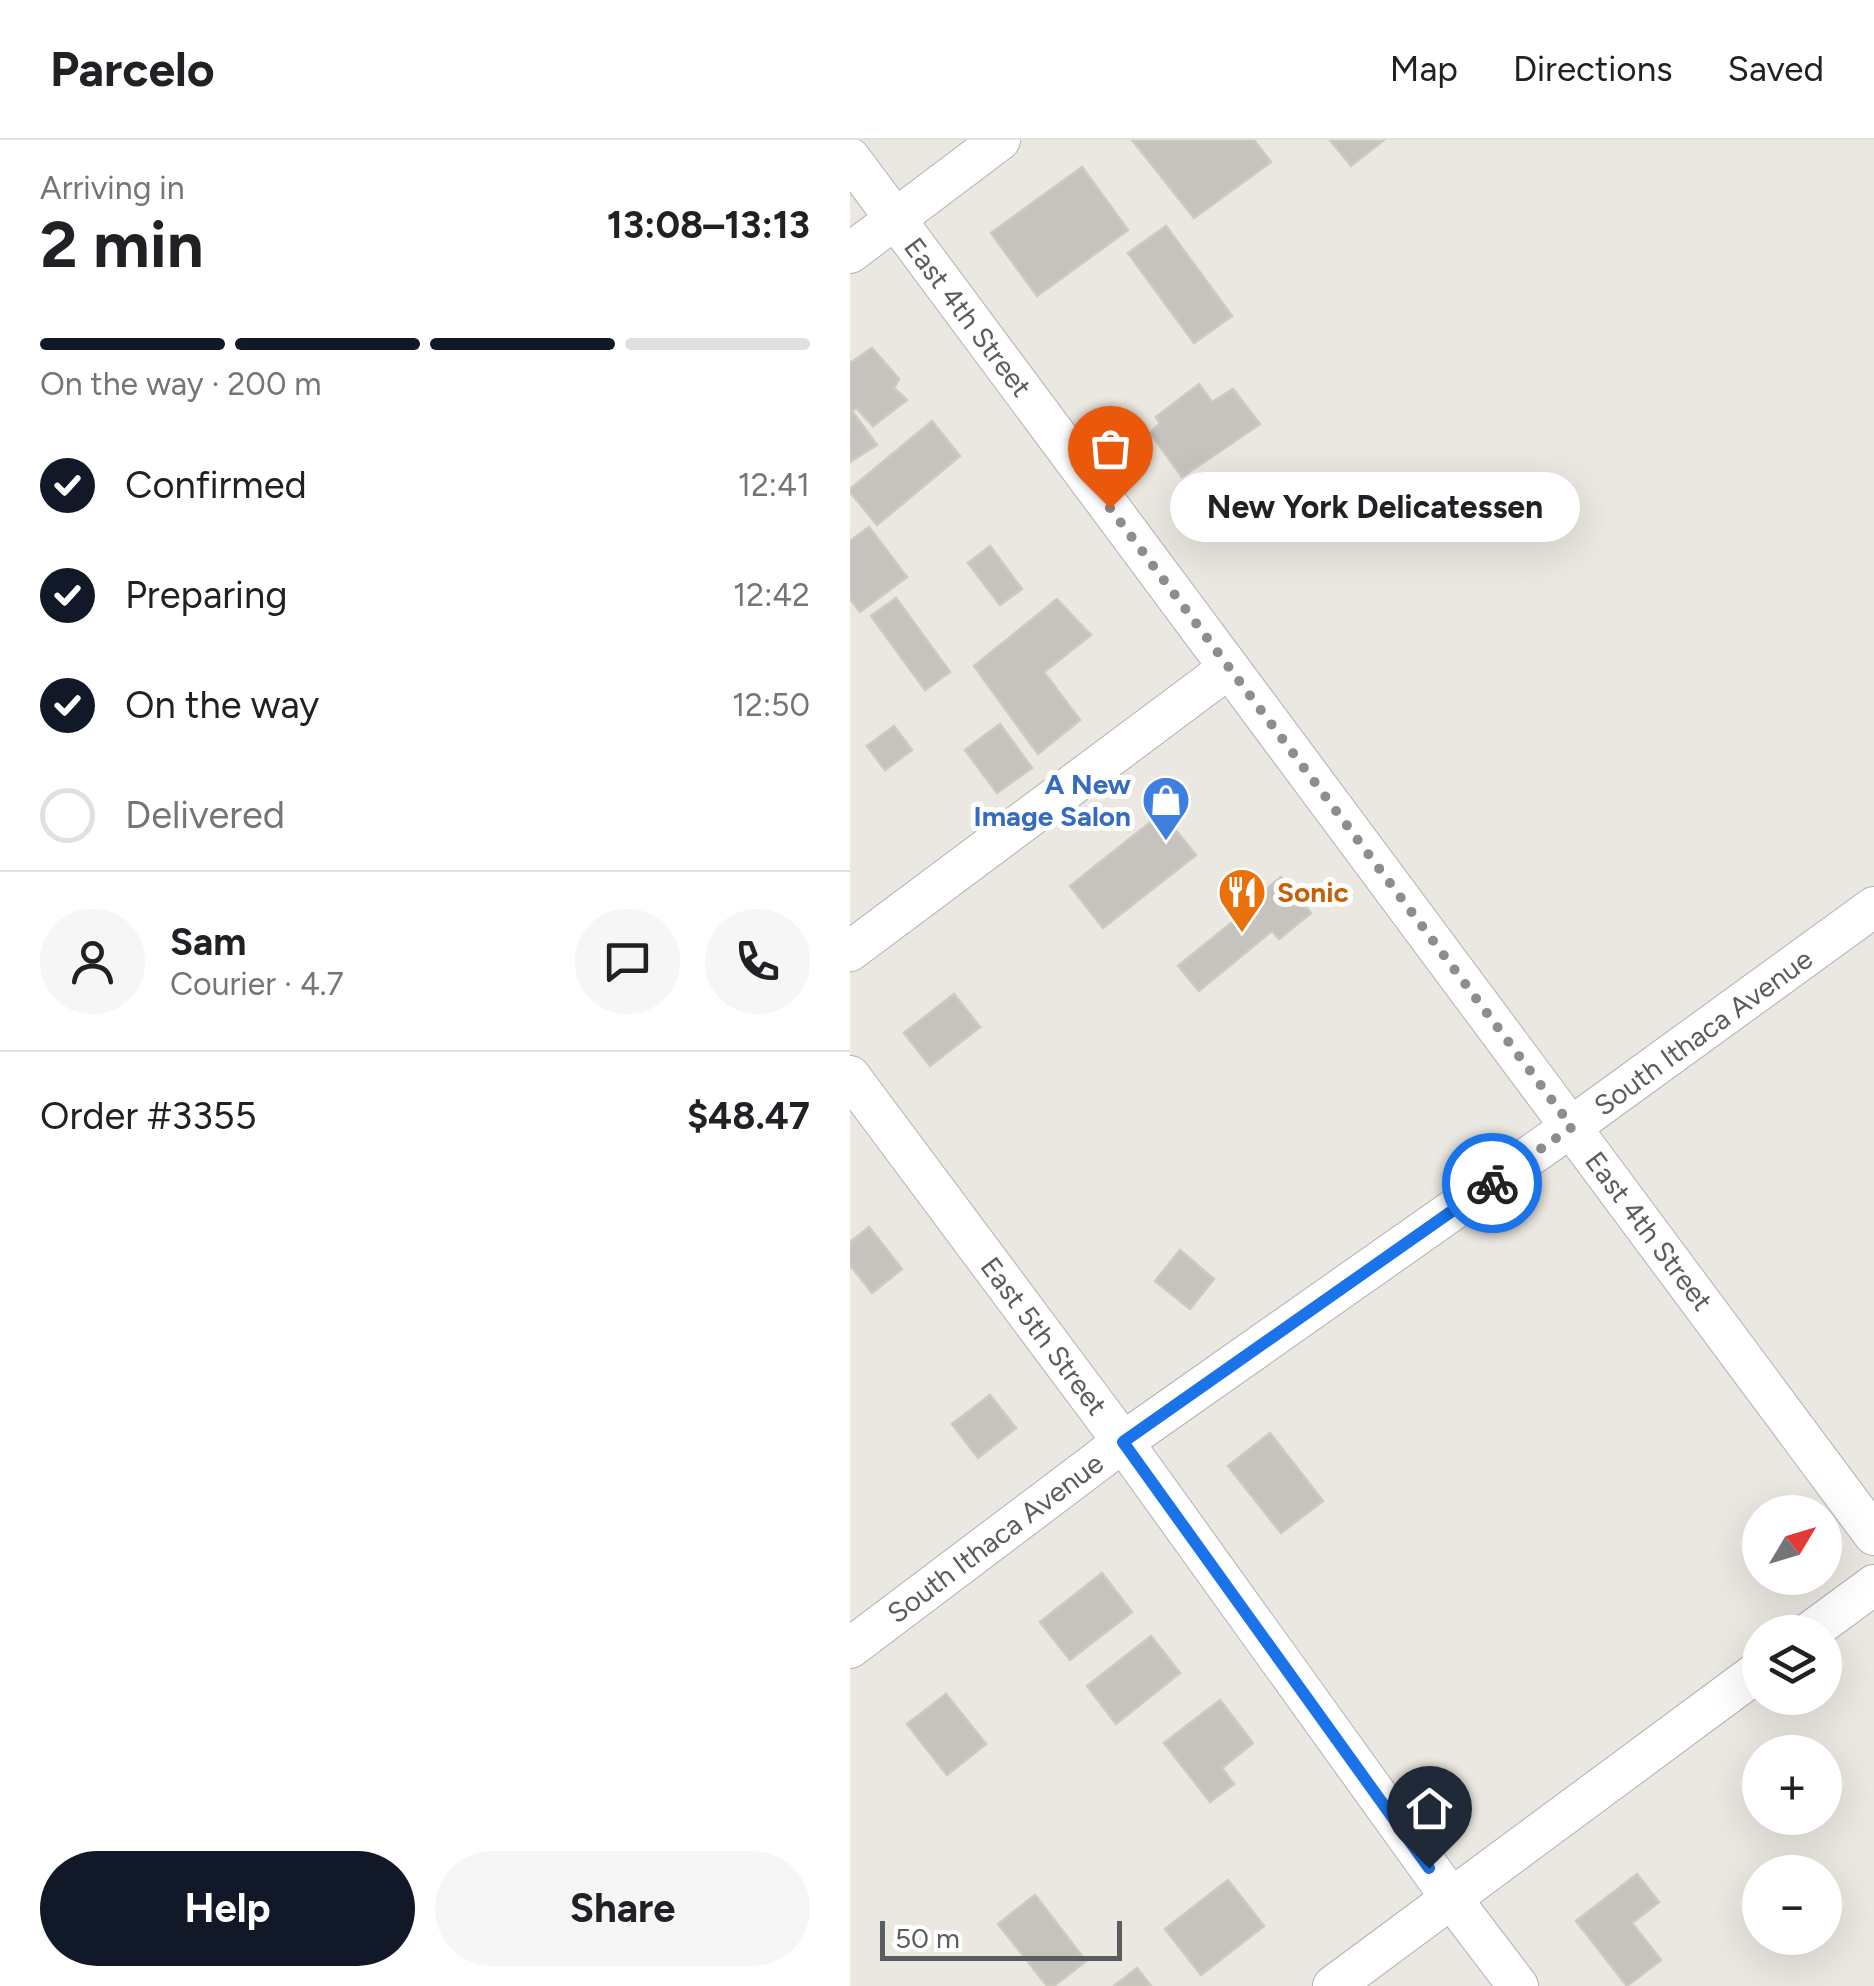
<!DOCTYPE html>
<meta charset="utf-8">
<style>
:root{--surface:#fff;--page:#f6f6f6;--text:#202124;--muted:#757577;--line:#e0e0e0;--accent:#111827}
body{margin:0;font-family:Figtree,sans-serif;background:var(--page);color:var(--text);height:100vh;display:flex;flex-direction:column;font-size:38px;white-space:nowrap}
*{box-sizing:border-box;margin:0}
p{font-size:32px;color:var(--muted)}
.icon{flex:none;width:55px;height:55px;fill:none;stroke:currentColor;stroke-width:2;stroke-linecap:round;stroke-linejoin:round}
.map{position:relative;flex:1;overflow:hidden}
.panel{display:flex;flex-direction:column;background:var(--surface);width:850px}
.panel>*{flex:none}
.needle{width:65px;rotate:52deg}
.tools{position:absolute;left:892px;top:1355px;display:grid;gap:20px}
.tools a{display:grid;place-items:center;width:100px;height:100px;border-radius:50%;background:var(--surface);box-shadow:0 10px 40px #0002;font-size:50px}
.scale{position:absolute;left:30px;bottom:25px;width:242px;box-sizing:border-box;padding-left:10px;border:5px solid #595d60;border-top:0;font-size:28px;line-height:35px;white-space:nowrap;color:#595d60;-webkit-text-stroke:8px #fff;paint-order:stroke}
.pin{position:absolute;display:grid;place-items:center;width:85px;height:85px;color:#fff;margin:-102px -42px;border-radius:50% 50% 50% 0;rotate:-45deg;box-shadow:0 0 10px #0007}
.pin .icon{rotate:45deg}
.courier{position:absolute;display:grid;place-items:center;width:100px;height:100px;margin:-50px;border:8px solid #1a73e8;border-radius:50%;background:#fff;color:#222;box-shadow:0 2px 12px #0007}
.bubble{position:absolute;height:70px;border-radius:35px;background:var(--surface);box-shadow:0 10px 40px #0002;font-size:32px;font-weight:700;line-height:70px;text-align:center}
.head em{font-style:normal;font-weight:700}
.head div{display:flex;flex-direction:column-reverse}
.head{display:flex;align-items:center;justify-content:space-between;height:170px;padding:0 40px}
h1{font-size:65px;font-weight:700;line-height:75px}
.bar{display:grid;grid-template-columns:repeat(4,1fr);gap:15px 10px;align-content:center;height:120px;padding:0 40px}
.bar i{height:12px;border-radius:8px;background:var(--line)}
.bar .active{background:var(--accent)}
.bar p{grid-column:span 4}
.line{display:flex;align-items:center;gap:25px;padding:0 40px;border-top:2px solid var(--line)}
.line div{flex:1}
.round{display:grid;place-items:center;flex:none;width:105px;height:105px;border-radius:52px;background:var(--page)}
ol{padding:0 40px;list-style:none}
li{display:flex;align-items:center;gap:30px;height:110px}
li p{margin-inline-start:auto}
li .icon{padding:10px;border-radius:50%;background:var(--accent);color:#fff;stroke-width:4}
li:last-child{color:var(--muted)}
li i{width:55px;height:55px;border:5px solid var(--line);border-radius:50%}
.action{display:flex;gap:20px;margin-top:auto;padding:20px 40px}
.action a{flex:1;height:115px;border-radius:60px;background:var(--accent);color:#fff;font-size:40px;font-weight:700;line-height:115px;text-align:center}
.action a+a{background:var(--page);color:var(--text)}
header{display:flex;align-items:center;gap:60px;box-sizing:border-box;height:140px;padding:0 50px;background:var(--surface);border-bottom:2px solid var(--line)}
header strong{font-size:48px}
nav{display:flex;gap:55px;margin-inline-start:auto;font-size:35px}
main{display:flex;flex:1;min-height:0}
.map>svg:first-child{display:block}
.building{fill:#c6c3be;stroke:#cfcac0;stroke-width:2.5}
.lines{fill:none;stroke-linecap:round;stroke-linejoin:round}
.minor-casing{stroke:#aeb2b5;stroke-width:42}
.minor{stroke:#fff;stroke-width:40}
.done{stroke:#8c8e8d;stroke-width:10;stroke-dasharray:0 18}
.route{stroke:#1a73e8;stroke-width:12}
.labels{text-anchor:middle;stroke-width:10;stroke-linejoin:round;paint-order:stroke}
.street-label{font-size:28px;fill:#595d60;stroke:#fff}
.shop-label{font-size:28px;font-weight:bold;fill:#366cbe;stroke:#fff;text-anchor:end}
.food-label{font-size:28px;font-weight:bold;fill:#c56008;stroke:#fff;text-anchor:start}
</style>
<header>
<strong>Parcelo</strong>
<nav><a>Map</a><a>Directions</a><a>Saved</a></nav>
</header>
<main>
<section class="panel">
<div class="head"><div><h1>2 min</h1><p>Arriving in</p></div><em>13:08–13:13</em></div>
<div class="bar"><i class="active"></i><i class="active"></i><i class="active"></i><i></i><p>On the way · 200 m</p></div>
<ol>
<li><svg class="icon" aria-label="check" viewBox="0 0 24 24"><path d="M5 12l5 5 9-10"/></svg>Confirmed<p>12:41</p></li>
<li><svg class="icon" aria-label="check" viewBox="0 0 24 24"><path d="M5 12l5 5 9-10"/></svg>Preparing<p>12:42</p></li>
<li><svg class="icon" aria-label="check" viewBox="0 0 24 24"><path d="M5 12l5 5 9-10"/></svg>On the way<p>12:50</p></li>
<li><i></i>Delivered</li>
</ol>
<div class="line" style="height:180px"><a class="round"><svg class="icon" aria-label="person" viewBox="0 0 24 24"><circle cx="12" cy="8" r="4"/><path d="M4 21q1-7 8-7t8 7"/></svg></a><div><b>Sam</b><p>Courier · 4.7</p></div><a class="round"><svg class="icon" aria-label="chat" viewBox="0 0 24 24"><path d="M4 5h16v11H9l-5 4z"/></svg></a><a class="round"><svg class="icon" aria-label="phone" viewBox="0 0 24 24"><path d="M5 4h4l2 5-3 2q2 4 5 5l2-3 5 2v4C11 20 4 13 5 4z"/></svg></a></div>
<div class="line" style="height:130px"><div>Order #3355</div><b>$48.47</b></div>
<div class="action"><a>Help</a><a>Share</a></div>
</section>
<div class="map">
<svg width="1024" height="1846" viewBox="0 0 1024 1846">
<rect width="100%" height="100%" fill="#ebe8e1"/>
<g class="building">
<path d="M282 0H404L421 22 344 78Z"/>
<path d="M480 0H534L501 26Z"/>
<path d="M232 27 278 90 187 156 141 93Z"/>
<path d="M316 86 382 176 344 203 278 113Z"/>
<path d="M22 208 49 239 44 248 57 260 23 286 6 268 2 271 27 305 0 322V223Z"/>
<path d="M349 244 362 262 383 249 410 284 332 337 300 293 310 283 306 277Z"/>
<path d="M82 281 110 316 27 385 0 352V349Z"/>
<path d="M19 387 57 437 10 472 0 459V401Z"/>
<path d="M140 406 172 449 150 465 118 423Z"/>
<path d="M46 458 100 532 75 550 21 476Z"/>
<path d="M207 459 241 495 194 532 230 580 188 614 124 526Z"/>
<path d="M150 584 182 628 147 653 115 610Z"/>
<path d="M44 586 62 610 35 630 17 606Z"/>
<path d="M312 673 346 715 253 788 220 746Z"/>
<path d="M431 737 461 773 429 799 422 791 349 851 328 826 396 771 393 768Z"/>
<path d="M104 854 130 887 80 926 54 893Z"/>
<path d="M19 1087 52 1129 22 1153 0 1125V1102Z"/>
<path d="M330 1110 364 1139 340 1169 305 1141Z"/>
<path d="M140 1255 166 1288 128 1318 102 1284Z"/>
<path d="M420 1293 473 1361 431 1393 378 1326Z"/>
<path d="M252 1433 282 1472 220 1520 190 1482Z"/>
<path d="M301 1496 330 1533 266 1584 237 1546Z"/>
<path d="M96 1554 136 1604 97 1635 57 1584Z"/>
<path d="M370 1560 403 1603 372 1628 384 1644 360 1662 314 1603Z"/>
<path d="M787 1734 809 1762 782 1783 811 1820 777 1846 726 1781Z"/>
<path d="M378 1740 414 1786 351 1835 315 1789Z"/>
<path d="M185 1755 236 1821 204 1846H197L148 1784Z"/>
<path d="M287 1828 301 1846H264Z"/>
</g>
<g class="lines">
<g class="minor-casing">
<g id="minor">
<path d="M0 18 1024 1395"/>
<path d="M0 113 150 0"/>
<path d="M0 811 379 528"/>
<path d="M0 936 273 1302 601 1758 668 1846"/>
<path d="M960 1492 1024 1445"/>
<path d="M0 1508 273 1302 721 987 1024 767"/>
<path d="M483 1846 910 1530"/>
</g>
</g>
<use href="#minor" class="minor"/>
</g>
<g class="lines">
<path class="done" d="M260 368 722 987 642 1043"/>
<path class="route" d="M579 1728 273 1302 642 1043"/>
</g>
<defs>
<g id="shop-pin" transform="scale(2.5)"><path d="M0 17L-7.5 6A9.5 9.5 0 1 1 7.5 6Z" fill="#3f7fe0" stroke="#fff"/><path d="M-5-2.5h2.3a2.7 3.5 0 0 1 5.4 0H5L5.5 6h-11ZM-1.5-2.5h3a1.5 2.3 0 0 0-3 0Z" fill="#fff"/></g>
<g id="restaurant-pin" transform="scale(2.5)"><path d="M0 17L-7.5 6A9.5 9.5 0 1 1 7.5 6Z" fill="#e8710a" stroke="#fff"/><path d="M-5-6h1v4h1v-4h1v4h1v-4h1v5L-1.5 .5V6h-2V.5L-5-1ZM5-6V6H3V1.5H1.5Q1.5-4 5-6Z" fill="#fff"/></g>
</defs>
<g fill-rule="evenodd">
<use href="#shop-pin" x="316" y="660"/>
<use href="#restaurant-pin" x="392" y="752"/>
</g>
<g class="labels">
<g class="street-label">
<text transform="translate(118 177) rotate(53)" y="10">East 4th Street</text>
<text transform="translate(853 892) rotate(-36)" y="10">South Ithaca Avenue</text>
<text transform="translate(799 1091) rotate(53)" y="10">East 4th Street</text>
<text transform="translate(194 1196) rotate(53)" y="10">East 5th Street</text>
<text transform="translate(145 1398) rotate(-37)" y="10">South Ithaca Avenue</text>
</g>
<g class="shop-label">
<text x="281" y="654">A New<tspan x="281" dy="32">Image Salon</tspan></text>
</g>
<g class="food-label">
<text x="427" y="762">Sonic</text>
</g>
</g>
</svg>
<div class="tools">
<a><svg class="needle" viewBox="-14 -14 28 28"><path d="M0-13l5 13h-10z" fill="#e53935"/><path d="M0 13l5-13h-10z" fill="#757577"/></svg></a>
<a><svg class="icon" aria-label="layers" viewBox="0 0 24 24"><path d="M12 4l9 5-9 5-9-5zM3 14l9 5 9-5"/></svg></a>
<a>+</a>
<a>−</a>
</div>
<div class="scale">50 m</div>
<div class="pin" style="left:260px;top:368px;background:#ea580c"><svg class="icon" aria-label="bag" viewBox="0 0 24 24"><path d="M5 8h14l-1 12H6zM9 8a3 3 0 0 1 6 0"/></svg></div>
<div class="pin" style="left:579px;top:1728px;background:#1f2937"><svg class="icon" aria-label="home" viewBox="0 0 24 24"><path d="M3 11l9-7 9 7M6 9v11h12V9"/></svg></div>
<div class="courier" style="left:642px;top:1043px"><svg class="icon" aria-label="bike" viewBox="0 0 24 24"><circle cx="6" cy="16" r="4"/><circle cx="18" cy="16" r="4"/><path d="M6 16l4-8h5l3 8M10 8l3 8H6M13 5h3"/></svg></div>
<div class="bubble" style="left:320px;top:332px;width:410px">New York Delicatessen</div>
</div>
</main>
